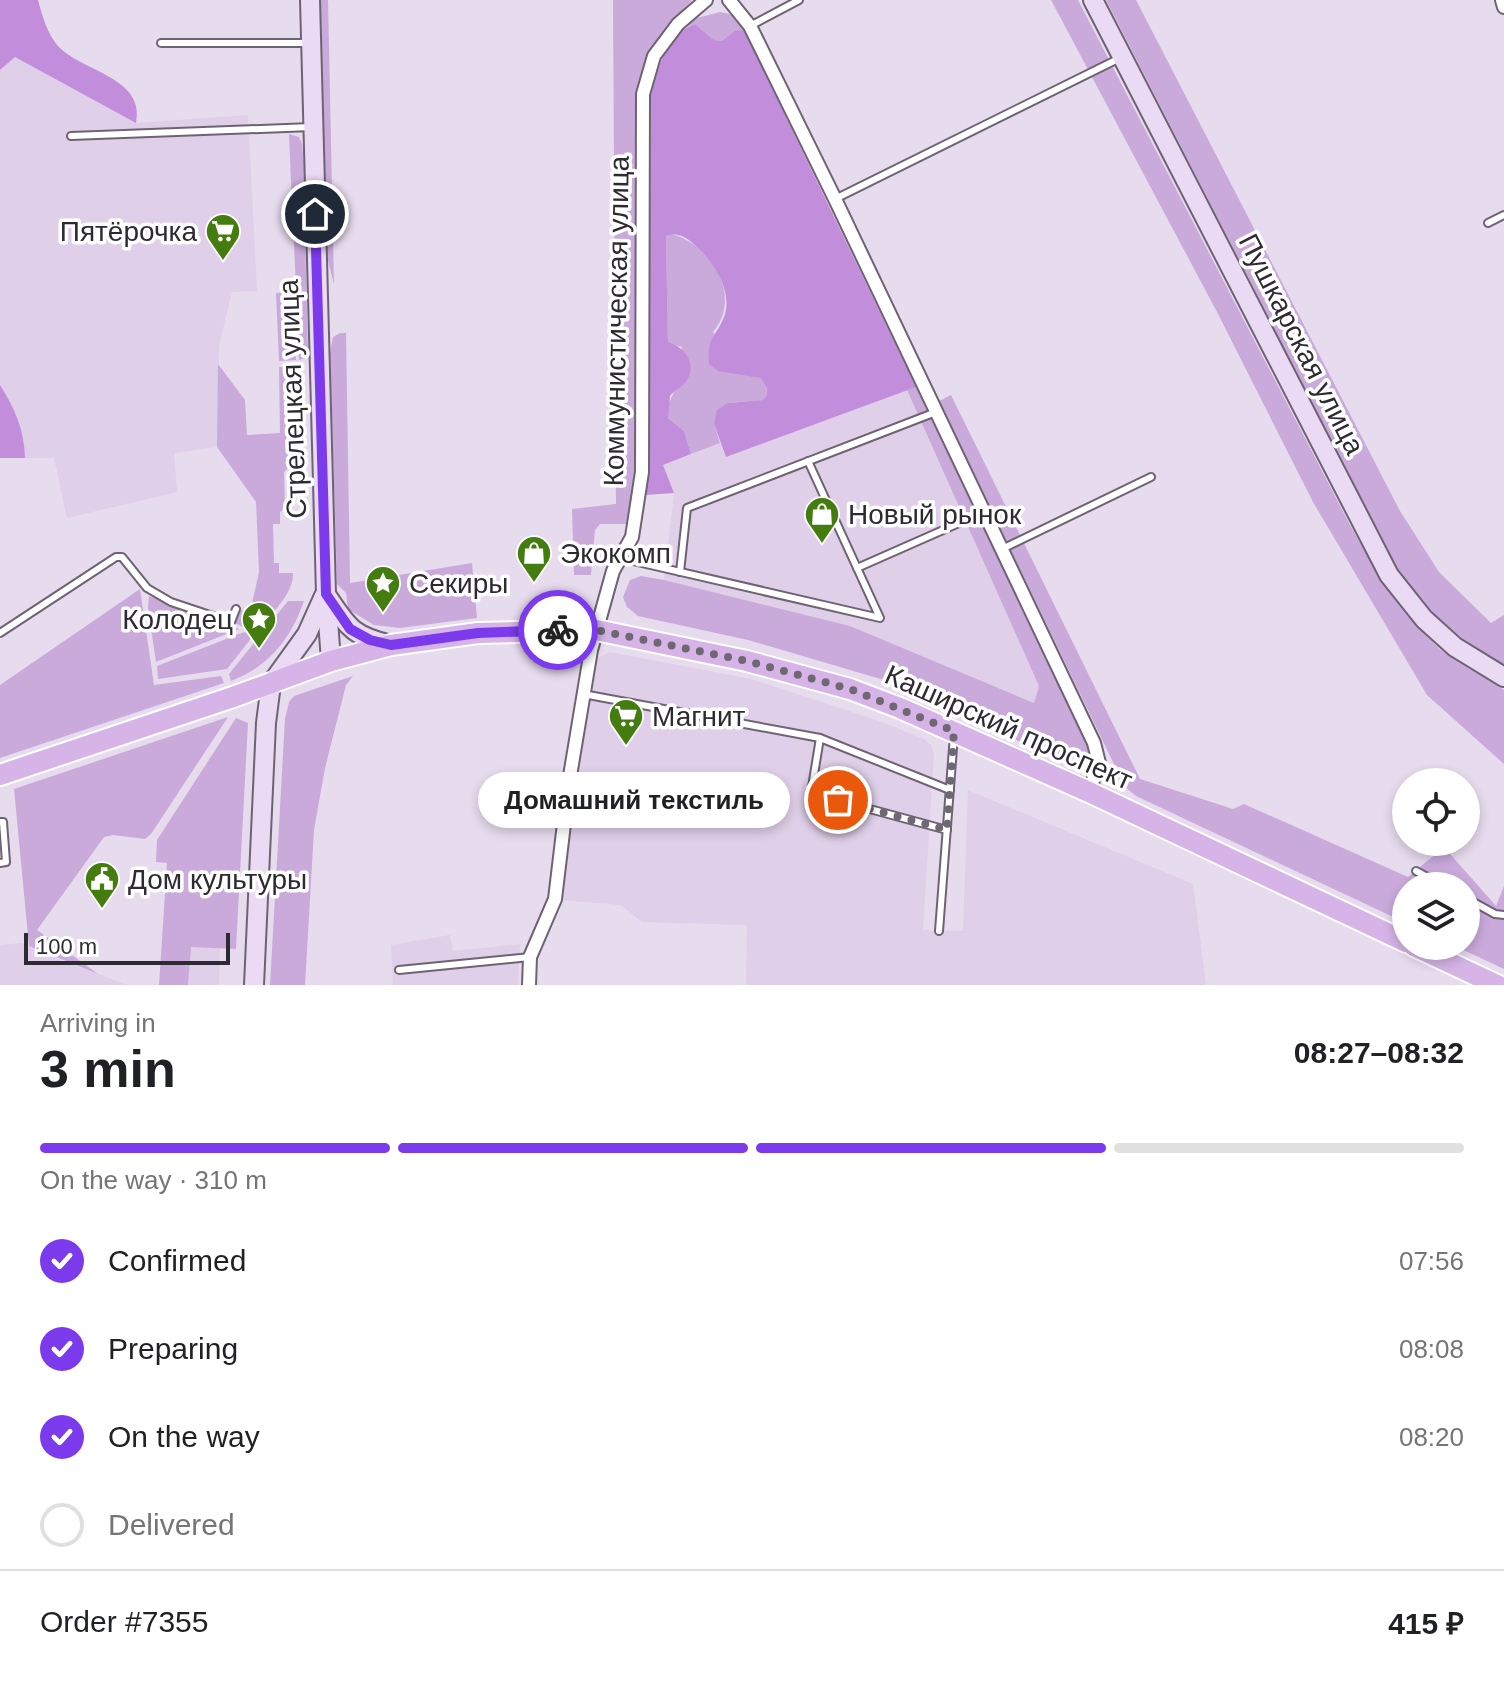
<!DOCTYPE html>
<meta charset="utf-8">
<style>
:root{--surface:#fff;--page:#f6f6f6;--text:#202124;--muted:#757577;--line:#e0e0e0;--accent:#7c3aed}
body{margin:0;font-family:Arial,sans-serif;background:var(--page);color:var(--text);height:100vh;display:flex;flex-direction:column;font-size:30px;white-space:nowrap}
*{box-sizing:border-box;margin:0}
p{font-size:26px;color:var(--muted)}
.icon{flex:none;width:44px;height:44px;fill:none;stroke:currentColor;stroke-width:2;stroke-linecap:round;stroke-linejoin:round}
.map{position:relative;height:985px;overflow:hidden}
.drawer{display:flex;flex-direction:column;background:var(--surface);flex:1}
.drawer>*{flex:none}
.tools{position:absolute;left:1392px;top:768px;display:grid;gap:16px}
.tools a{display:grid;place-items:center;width:88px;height:88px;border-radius:50%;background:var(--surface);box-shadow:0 4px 12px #0003;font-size:40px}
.scale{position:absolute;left:24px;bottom:20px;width:206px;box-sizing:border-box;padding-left:8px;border:4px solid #2e2a31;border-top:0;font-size:22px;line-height:28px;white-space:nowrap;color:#2e2a31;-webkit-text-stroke:6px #fff;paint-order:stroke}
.pin{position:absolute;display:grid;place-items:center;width:68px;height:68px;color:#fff;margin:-34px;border:4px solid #fff;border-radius:50%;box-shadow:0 2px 8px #0007}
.courier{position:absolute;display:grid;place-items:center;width:80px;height:80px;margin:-40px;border:6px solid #7c3aed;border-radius:50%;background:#fff;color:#222;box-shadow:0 2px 10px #0007}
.bubble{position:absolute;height:56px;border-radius:28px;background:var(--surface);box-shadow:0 4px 12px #0003;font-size:26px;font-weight:600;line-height:56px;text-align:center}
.headline em{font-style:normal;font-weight:600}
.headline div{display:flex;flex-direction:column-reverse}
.headline{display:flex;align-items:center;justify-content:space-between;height:136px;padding:0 40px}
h1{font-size:52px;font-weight:600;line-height:60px}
.bar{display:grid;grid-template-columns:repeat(4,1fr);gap:12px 8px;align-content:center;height:96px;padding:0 40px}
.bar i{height:10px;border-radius:6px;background:var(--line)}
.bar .selected{background:var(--accent)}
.bar p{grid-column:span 4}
.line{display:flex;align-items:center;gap:20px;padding:0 40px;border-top:2px solid var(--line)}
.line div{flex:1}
ol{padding:0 40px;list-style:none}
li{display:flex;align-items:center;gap:24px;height:88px}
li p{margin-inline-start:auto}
li .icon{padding:8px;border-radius:50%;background:var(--accent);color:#fff;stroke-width:4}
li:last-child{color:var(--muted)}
li i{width:44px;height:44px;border:4px solid var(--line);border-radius:50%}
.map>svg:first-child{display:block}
.built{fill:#dfcfe8}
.green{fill:#caaadb}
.forest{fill:#c28edc}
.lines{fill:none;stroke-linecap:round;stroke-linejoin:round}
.service-casing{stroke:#6e6373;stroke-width:10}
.minor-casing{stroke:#6e6373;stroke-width:16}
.secondary-casing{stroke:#6e6373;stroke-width:22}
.primary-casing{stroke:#fff;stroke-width:24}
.service{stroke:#fff;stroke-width:6}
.minor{stroke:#fff;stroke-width:12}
.secondary{stroke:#ebdaf3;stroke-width:18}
.primary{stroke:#d6b4e7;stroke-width:20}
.done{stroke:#6f6873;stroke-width:8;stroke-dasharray:0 14.4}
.route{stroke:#7c3aed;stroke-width:10}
.labels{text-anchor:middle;stroke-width:7;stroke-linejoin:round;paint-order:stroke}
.poi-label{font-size:28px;fill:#2e2a31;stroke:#fff;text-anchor:start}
.street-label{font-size:28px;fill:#2e2a31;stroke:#fff}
</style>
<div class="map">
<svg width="1504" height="985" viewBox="0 0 1504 985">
<rect width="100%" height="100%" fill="#e7dbee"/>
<g class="built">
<path d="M15 57 136 123 248 115 257 291 232 292 219 346 217 447 174 453 177 492 67 518 54 458H0V70Z"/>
<path d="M907 390 1039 686 1034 703 850 626 664 580 674 493 663 465 720 443 726 457Z"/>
<path d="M610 652 751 679 876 720 924 739 931 745 934 753 923 930 963 931 968 790 1193 884 1206 985H746L747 925 642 922 621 905 560 900 576 774 595 659Z"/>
<path d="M450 935 453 951 520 944 518 985H393L391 945Z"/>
<path d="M21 943 60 960 128 985H0V945Z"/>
<path d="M190 947 220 948 219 985H188Z"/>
</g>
<g class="green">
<path d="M320 0H328L334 284 327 257Z"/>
<path d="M613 0H692L648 52 637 94 635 471 628 524H600L595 530 591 575H574L572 509 616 504Z"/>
<path d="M1051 0H1078L1350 525C1376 571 1402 615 1441 650 1460 665 1484 677 1504 690V764L1427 695 1313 502 1217 312Z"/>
<path d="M1106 0H1136L1400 511 1439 572 1491 623 1504 615V665L1463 639 1432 612 1398 570Z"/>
<path d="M720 12 730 14 744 30 735 32 722 41 714 40 695 24 684 28 697 18Z"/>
<path d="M289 134 299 137 302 144C303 162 313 201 292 208Z"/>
<path d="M293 220 300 222 305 231 308 353 305 358 299 360Z"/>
<path d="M671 234C712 244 743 297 713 332L743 374 760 378C766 386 770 391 764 400L728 403 714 424 720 443 691 454 684 431 668 418 667 407 675 390 682 347 668 343 666 236Z"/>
<path d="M292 292 296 360 279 361 276 293Z"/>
<path d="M340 333H346L350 583 472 563 477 618 400 628 374 625 348 609 346 593 337 584 330 353 333 337Z"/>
<path d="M218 364 245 400 247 435 280 433 279 367 296 366 297 419H293L292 427 298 429 299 458 284 472 285 508 280 512V524H273L274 563H279V573H293C294 594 269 616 256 633L235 623 241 610 250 613 259 572 256 502 217 447Z"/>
<path d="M916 387 1088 747 1090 756 1084 767 1076 768 929 699 932 690 888 672 884 680 748 640 638 616 627 607 623 597 630 580 641 576 664 580 850 626 1034 703 1039 686 907 390Z"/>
<path d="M951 395 1140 779 1233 809 1244 804 1408 877 1444 847 1496 906 1504 886V969L1455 946H1466V886H1406V923L1136 796 1125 787 939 401Z"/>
<path d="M140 589 154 685 221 676 224 683 0 758V685Z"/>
<path d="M149 596 239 629 156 662 148 608Z"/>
<path d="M288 601H304C291 638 270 666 231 681L229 674Z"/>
<path d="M244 632 253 636 227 669 158 679 157 666Z"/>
<path d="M353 676 346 685 325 768 314 830 305 985H270L285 719 289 702 294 696Z"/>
<path d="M228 717 151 834 145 839 113 835 104 837 37 930 98 974 29 946 14 789Z"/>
<path d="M236 718 248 723 236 949 191 947 188 985H159L167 863 156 862 157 840Z"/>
</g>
<g class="forest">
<path d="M0 0H38C42 15 47 33 58 46 80 71 146 77 136 123L15 57 0 70Z"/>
<path d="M695 24 714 40 722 41 735 31 744 30 916 387 726 457 714 424 717 410 728 403 763 400C771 391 766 386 760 378L718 371 709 364C707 336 715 339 724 317 733 294 716 265 699 249 690 240 680 231 666 236L668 342C685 347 699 365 685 383 681 388 674 390 670 396L668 418 684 431 691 454 663 465 674 493 645 495 648 473 651 95C658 68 666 34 695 24Z"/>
<path d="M0 385C15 409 24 429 25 458H0Z"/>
</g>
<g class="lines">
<g class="service-casing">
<g id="service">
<path d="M750 26 799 0"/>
<path d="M161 43H307"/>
<path d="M71 136 312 127"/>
<path d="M835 199 1118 59"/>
<path d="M1488 223 1504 215"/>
<path d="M1002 549 1151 477"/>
<path d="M620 558 880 618 808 461"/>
<path d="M857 568 984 512"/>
<path d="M680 572 687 508 936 412"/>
<path d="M0 633 116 557H122L147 588 171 602 231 622 236 609"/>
<path d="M583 694 820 738"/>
<path d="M0 822H3L6 862 0 863"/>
<path d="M947 830 811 793 820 738 950 790"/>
<path d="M1416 871 1444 886"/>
<path d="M1466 898 1495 914 1504 915"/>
<path d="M939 931 954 735"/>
<path d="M399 970 530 957"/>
</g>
</g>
<g class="minor-casing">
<g id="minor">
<path d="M729 0 750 26 835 199 1094 743 1099 763 1089 792"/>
<path d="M1502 0 1504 7"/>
<path d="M529 985 530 957 555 899 569 782 591 650 613 571 632 537 642 472 643 94 654 56 678 24 706 0"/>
</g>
</g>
<g class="secondary-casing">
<g id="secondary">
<path d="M310 0 326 594 331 661"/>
<path d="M1093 0 1389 575 1424 619 1455 647 1504 677"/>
<path d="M327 596C348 627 352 636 391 645"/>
<path d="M254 985 266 723 271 684 307 634 324 596"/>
</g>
</g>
<g class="primary-casing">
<g id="primary">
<path d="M0 775 233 697 331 661 391 645 478 633 596 630 747 661 850 689 900 708 1089 792 1406 942"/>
<path d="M1414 946 1497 985"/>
</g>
</g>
<use href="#service" class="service"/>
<use href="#minor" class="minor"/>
<use href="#secondary" class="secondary"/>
<use href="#primary" class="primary"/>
</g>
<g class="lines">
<path class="done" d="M558 630H596L747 661 850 689 954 731 947 830 838 800"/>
<path class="route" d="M315 214 326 594 350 629 370 640 391 645 478 633 558 630"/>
</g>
<defs>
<g id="supermarket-pin" transform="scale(1.8)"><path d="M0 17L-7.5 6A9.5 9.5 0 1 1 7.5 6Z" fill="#457c10" stroke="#fff"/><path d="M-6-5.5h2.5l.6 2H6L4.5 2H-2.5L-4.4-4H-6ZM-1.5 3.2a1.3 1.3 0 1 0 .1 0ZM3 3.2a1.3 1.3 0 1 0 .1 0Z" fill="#fff"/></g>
<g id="shop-pin" transform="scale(1.8)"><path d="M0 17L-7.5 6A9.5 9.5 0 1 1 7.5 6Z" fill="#457c10" stroke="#fff"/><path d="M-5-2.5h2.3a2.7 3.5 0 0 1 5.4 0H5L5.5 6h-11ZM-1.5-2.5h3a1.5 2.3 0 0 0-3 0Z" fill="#fff"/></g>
<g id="sight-pin" transform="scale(1.8)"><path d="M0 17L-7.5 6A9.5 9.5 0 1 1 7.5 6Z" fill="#457c10" stroke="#fff"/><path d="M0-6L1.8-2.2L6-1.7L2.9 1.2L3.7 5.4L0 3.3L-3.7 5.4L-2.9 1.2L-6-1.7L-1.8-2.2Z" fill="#fff"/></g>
<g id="civic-pin" transform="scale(1.8)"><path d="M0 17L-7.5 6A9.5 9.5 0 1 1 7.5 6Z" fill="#457c10" stroke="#fff"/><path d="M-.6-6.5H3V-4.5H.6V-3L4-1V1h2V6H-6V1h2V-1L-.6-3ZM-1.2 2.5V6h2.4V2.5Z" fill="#fff"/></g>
</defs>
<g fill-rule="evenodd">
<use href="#supermarket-pin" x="223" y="231"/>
<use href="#shop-pin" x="822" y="514"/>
<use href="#shop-pin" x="534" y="553"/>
<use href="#sight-pin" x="383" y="583"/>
<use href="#sight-pin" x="259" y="619"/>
<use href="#supermarket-pin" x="626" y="716"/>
<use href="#civic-pin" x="102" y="879"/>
</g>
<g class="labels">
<g class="poi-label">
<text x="197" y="241" text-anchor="end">Пятёрочка</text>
<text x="848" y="524">Новый рынок</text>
<text x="560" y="563">Экокомп</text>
<text x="409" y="593">Секиры</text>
<text x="233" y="629" text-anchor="end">Колодец</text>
<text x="652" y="726">Магнит</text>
<text x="128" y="889">Дом культуры</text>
</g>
<g class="street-label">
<text transform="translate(616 321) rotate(-89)" y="10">Коммунистическая улица</text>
<text transform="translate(1302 344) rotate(63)" y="10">Пушкарская улица</text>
<text transform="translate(292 399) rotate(-92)" y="10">Стрелецкая улица</text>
<text transform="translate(1009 727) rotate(24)" y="10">Каширский проспект</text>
</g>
</g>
</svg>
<div class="tools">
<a><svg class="icon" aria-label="locate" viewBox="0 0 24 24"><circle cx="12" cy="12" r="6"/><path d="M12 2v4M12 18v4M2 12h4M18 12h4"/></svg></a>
<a><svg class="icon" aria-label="layers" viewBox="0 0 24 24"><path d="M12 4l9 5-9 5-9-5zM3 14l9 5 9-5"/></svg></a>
</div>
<div class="scale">100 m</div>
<div class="pin" style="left:838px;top:800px;background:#ea580c"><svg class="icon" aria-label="bag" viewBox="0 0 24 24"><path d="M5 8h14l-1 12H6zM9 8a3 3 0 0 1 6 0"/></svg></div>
<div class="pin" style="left:315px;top:214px;background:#1f2937"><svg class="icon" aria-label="home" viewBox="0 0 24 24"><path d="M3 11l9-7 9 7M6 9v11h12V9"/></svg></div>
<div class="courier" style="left:558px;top:630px"><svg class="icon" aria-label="bike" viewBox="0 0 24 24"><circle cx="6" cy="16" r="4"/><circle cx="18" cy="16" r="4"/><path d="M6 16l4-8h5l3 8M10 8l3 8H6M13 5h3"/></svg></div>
<div class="bubble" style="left:478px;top:772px;width:312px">Домашний текстиль</div>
</div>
<section class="drawer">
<div class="headline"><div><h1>3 min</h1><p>Arriving in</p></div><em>08:27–08:32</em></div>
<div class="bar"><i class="selected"></i><i class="selected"></i><i class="selected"></i><i></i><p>On the way · 310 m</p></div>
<ol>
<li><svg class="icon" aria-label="check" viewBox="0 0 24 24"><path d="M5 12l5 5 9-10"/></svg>Confirmed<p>07:56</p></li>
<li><svg class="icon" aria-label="check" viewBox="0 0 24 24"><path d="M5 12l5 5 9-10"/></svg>Preparing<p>08:08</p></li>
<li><svg class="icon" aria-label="check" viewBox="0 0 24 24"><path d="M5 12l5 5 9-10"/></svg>On the way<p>08:20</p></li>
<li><i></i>Delivered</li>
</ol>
<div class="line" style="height:104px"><div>Order #7355</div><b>415 ₽</b></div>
</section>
